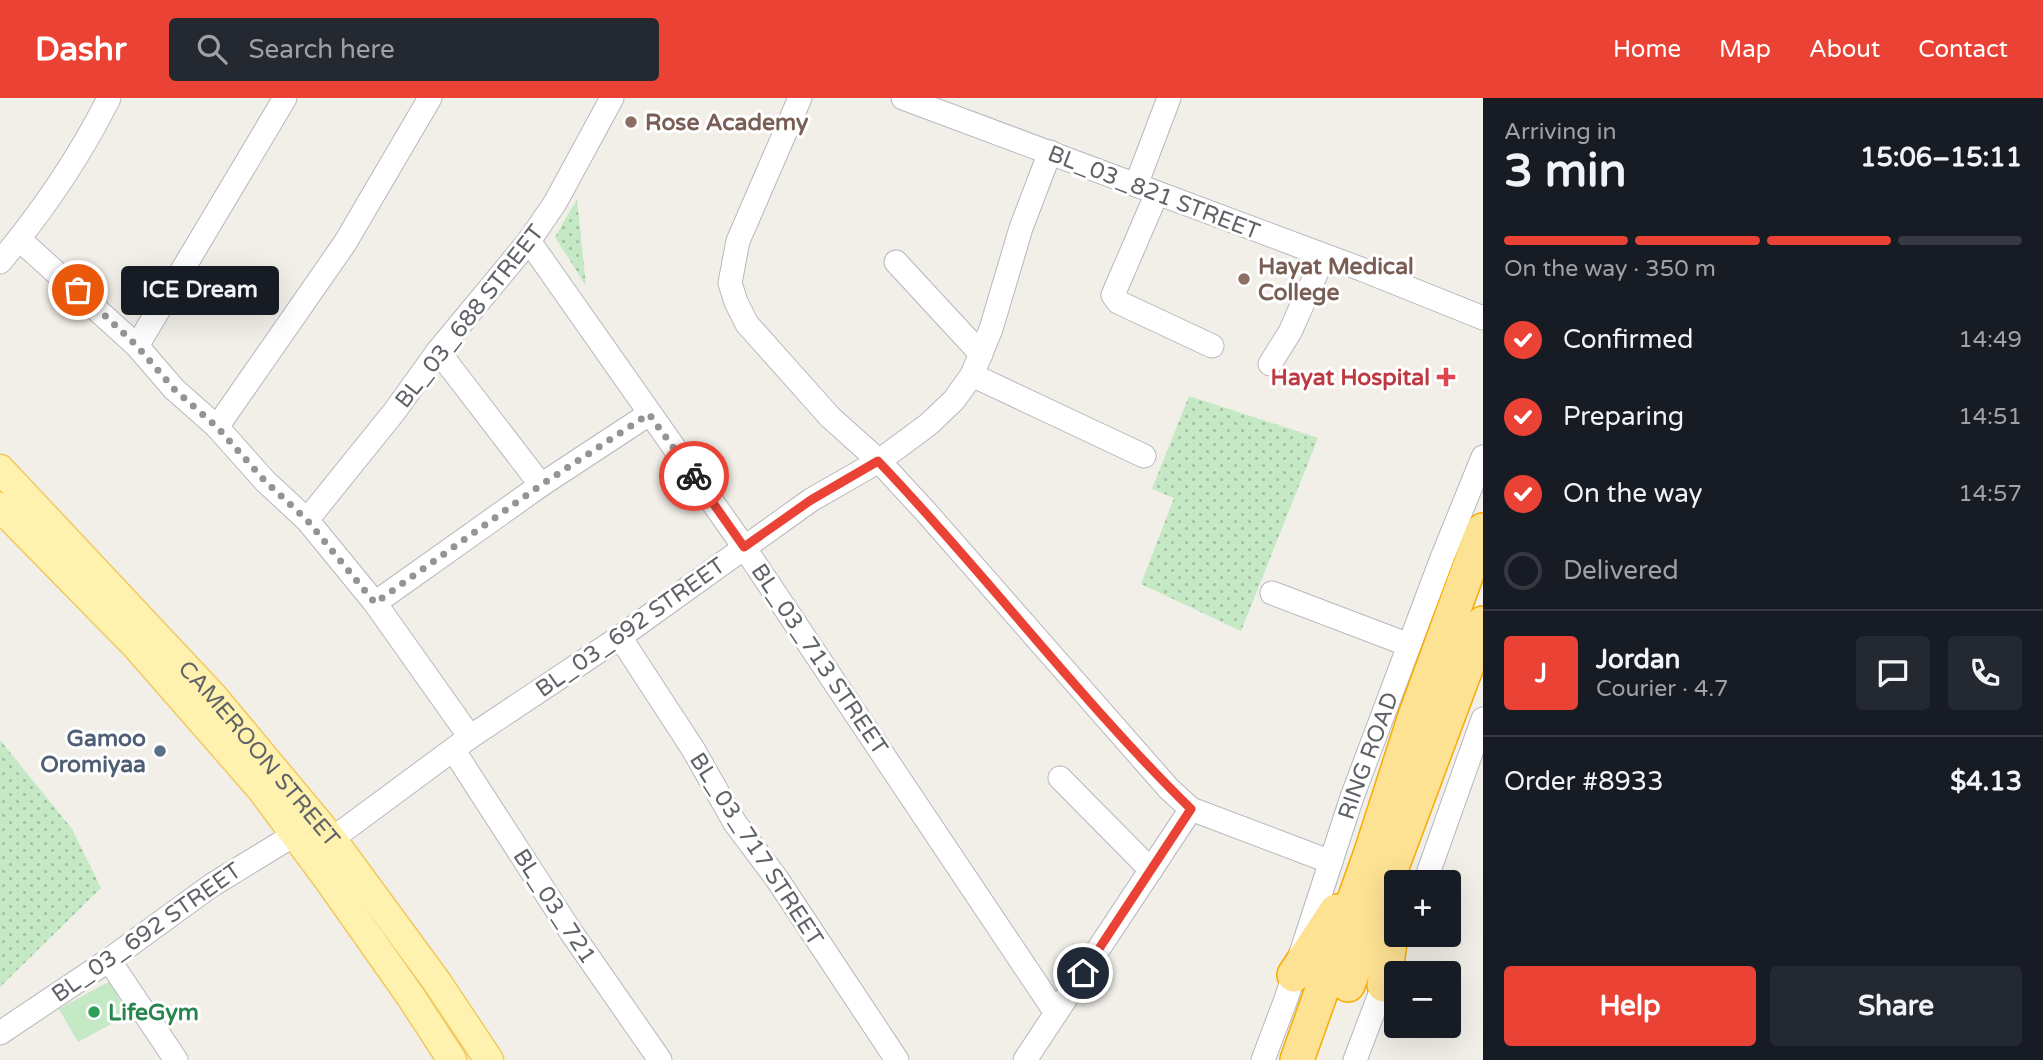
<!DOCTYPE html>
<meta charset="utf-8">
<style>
:root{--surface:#171b24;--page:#242831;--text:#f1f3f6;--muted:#9ea1a6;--line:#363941;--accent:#ea4335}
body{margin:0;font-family:"Varela Round",sans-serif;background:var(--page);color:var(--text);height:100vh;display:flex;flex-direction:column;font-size:26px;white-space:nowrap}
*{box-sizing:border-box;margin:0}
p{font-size:23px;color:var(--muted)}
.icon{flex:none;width:38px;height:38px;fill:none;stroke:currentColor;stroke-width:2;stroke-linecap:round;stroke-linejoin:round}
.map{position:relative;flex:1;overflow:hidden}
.details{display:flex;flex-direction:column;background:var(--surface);width:560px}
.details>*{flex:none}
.buttons{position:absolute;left:1384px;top:772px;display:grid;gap:14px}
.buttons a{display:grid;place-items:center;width:77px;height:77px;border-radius:7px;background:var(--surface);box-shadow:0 7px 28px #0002;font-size:35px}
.pin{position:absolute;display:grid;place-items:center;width:60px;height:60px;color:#fff;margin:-30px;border:4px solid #fff;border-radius:50%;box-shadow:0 2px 7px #0007}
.courier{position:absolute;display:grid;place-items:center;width:70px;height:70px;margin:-35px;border:5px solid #ea4335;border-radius:50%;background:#fff;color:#222;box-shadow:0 2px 9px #0007}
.bubble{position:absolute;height:49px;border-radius:7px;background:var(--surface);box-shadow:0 7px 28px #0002;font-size:23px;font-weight:700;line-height:49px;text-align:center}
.head em{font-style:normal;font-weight:700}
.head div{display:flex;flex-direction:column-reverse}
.head{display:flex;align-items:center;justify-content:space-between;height:119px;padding:0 21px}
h1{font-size:46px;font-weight:700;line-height:52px}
.bar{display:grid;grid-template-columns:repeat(4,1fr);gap:10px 7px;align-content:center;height:84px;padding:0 21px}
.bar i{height:9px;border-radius:5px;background:var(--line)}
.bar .active{background:var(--accent)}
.bar p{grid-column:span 4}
.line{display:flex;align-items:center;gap:18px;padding:0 21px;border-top:2px solid var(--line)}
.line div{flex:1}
.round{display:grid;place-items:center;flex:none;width:74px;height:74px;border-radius:7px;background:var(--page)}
ol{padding:0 21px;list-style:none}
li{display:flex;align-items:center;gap:21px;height:77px}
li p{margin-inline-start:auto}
li .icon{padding:7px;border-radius:50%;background:var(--accent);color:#fff;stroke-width:4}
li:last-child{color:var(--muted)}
li i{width:38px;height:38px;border:4px solid var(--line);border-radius:50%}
.primary-button{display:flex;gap:14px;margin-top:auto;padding:14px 21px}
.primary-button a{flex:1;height:80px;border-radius:7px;background:var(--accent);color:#fff;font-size:28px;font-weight:700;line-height:80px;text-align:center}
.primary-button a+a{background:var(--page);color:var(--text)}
header{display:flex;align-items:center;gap:42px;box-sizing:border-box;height:98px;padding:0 35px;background:var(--accent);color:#fff}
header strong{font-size:33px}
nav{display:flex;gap:38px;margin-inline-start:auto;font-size:24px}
.search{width:490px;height:63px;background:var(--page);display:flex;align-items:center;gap:18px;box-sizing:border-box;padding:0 24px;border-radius:7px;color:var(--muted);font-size:26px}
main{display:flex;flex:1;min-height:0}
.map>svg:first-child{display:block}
.park{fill:url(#park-dots)}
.pitch{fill:#c5e8c5}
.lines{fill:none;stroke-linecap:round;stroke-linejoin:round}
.minor-casing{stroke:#b5b8bc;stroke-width:25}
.major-casing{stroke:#f2c960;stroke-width:31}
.highway-casing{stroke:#f9ab00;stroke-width:36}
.minor{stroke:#fff;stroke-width:23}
.major{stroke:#fff2af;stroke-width:28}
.highway{stroke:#fde293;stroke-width:33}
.done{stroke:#929495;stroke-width:7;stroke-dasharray:0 12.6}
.route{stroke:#ea4335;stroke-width:9}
.education-dot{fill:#8d6e63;stroke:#fff;stroke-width:2.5}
.health-dot{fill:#e0444e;stroke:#fff;stroke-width:2.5}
.service-dot{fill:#5c6f8a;stroke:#fff;stroke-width:2.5}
.leisure-dot{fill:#2e9e5b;stroke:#fff;stroke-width:2.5}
.labels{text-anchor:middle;stroke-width:6;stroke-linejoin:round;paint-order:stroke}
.education-label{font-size:23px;font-weight:bold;fill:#785e54;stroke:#fff;text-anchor:start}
.street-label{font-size:23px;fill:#5f6368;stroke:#fff}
.health-label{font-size:23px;font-weight:bold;fill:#be3a42;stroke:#fff;text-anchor:end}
.service-label{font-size:23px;font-weight:bold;fill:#4e5e75;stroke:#fff;text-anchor:end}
.leisure-label{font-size:23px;font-weight:bold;fill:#27864d;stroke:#fff;text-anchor:start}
</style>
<header>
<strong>Dashr</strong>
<div class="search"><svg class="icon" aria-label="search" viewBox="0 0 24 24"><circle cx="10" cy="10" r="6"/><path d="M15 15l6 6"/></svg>Search here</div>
<nav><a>Home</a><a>Map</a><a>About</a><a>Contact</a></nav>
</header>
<main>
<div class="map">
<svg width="1483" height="962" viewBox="0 0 1483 962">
<defs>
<pattern id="park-dots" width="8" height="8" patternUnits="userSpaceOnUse" patternTransform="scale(1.75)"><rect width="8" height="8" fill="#c5e8c5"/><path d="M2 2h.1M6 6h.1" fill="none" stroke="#a3c0a4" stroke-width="1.8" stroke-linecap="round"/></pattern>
</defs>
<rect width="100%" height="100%" fill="#f1efe8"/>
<g class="park">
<path d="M577 101 586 188 555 139Z"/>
<path d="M1189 298 1318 340 1241 533 1141 486 1174 400 1152 391Z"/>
<path d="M0 642 72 731 101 790 0 889Z"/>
</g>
<path class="pitch" d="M110 883 128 917 78 944 59 911Z"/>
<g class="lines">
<g class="minor-casing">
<g id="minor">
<path d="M800 0 738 143 730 185 736 204 747 226 830 319 879 363 926 414 1169 691 1191 711 1331 764"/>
<path d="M903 0 1361 171 1483 220"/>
<path d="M1136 87 1169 0"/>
<path d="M1157 95 1113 197 1118 204 1212 248"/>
<path d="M19 141 137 248 174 291 217 329 265 383 307 422 375 505 470 639"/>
<path d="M529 143 744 449 1056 915"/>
<path d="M0 164C42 114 80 58 109 0"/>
<path d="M896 164 981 256"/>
<path d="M137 248 285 0"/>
<path d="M438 253 541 387"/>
<path d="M1270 266 1290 234 1324 158"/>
<path d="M972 277 1144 358"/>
<path d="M217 329 345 145 430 0"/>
<path d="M307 422 394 314 438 253 529 143 555 105 612 0"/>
<path d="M1272 495 1409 547"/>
<path d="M375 505 541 387 649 316"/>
<path d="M620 539 693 651 735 725 777 781 897 962"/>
<path d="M454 653 571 834 660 962"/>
<path d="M1060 680 1151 772"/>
<path d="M332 741 470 639 620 539 811 402 879 363 929 326 954 302 972 277 991 231 1021 130 1050 54"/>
<path d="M1425 784 1483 621"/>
<path d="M109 862 176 962"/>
<path d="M0 935 109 862 212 787 294 737"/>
<path d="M1025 962 1191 711"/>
<path id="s1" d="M1263 962 1286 901 1352 699 1442 460 1483 359"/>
<path d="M1355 962 1388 875"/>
</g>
</g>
<g class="major-casing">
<g id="major">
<path id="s2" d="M0 371 212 597 332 741 437 884 489 962"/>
<path d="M0 409 137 549 261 691 330 784 411 899 452 962"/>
</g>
</g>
<g class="highway-casing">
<g id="highway">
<path d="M1294 877 1336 813"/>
<path d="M1348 887 1483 525"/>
<path d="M1384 887 1396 802"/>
<path d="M1297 962 1371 754 1415 618 1483 432"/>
</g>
</g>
<use href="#minor" class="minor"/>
<use href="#major" class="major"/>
<use href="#highway" class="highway"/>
</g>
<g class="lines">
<path class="done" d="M78 192 137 248 174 291 217 329 265 383 307 422 375 505 541 387 649 316 694 378"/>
<path class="route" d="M694 378 744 449 811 402 878 363C986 476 1080 602 1191 711L1083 875"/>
</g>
<g class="education-dot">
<circle cx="631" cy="24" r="7"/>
<circle cx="1244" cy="181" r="7"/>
</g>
<path class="health-dot" d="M1442.5 268.5h7v7h7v7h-7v7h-7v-7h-7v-7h7z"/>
<circle class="service-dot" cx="160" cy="653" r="7"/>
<circle class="leisure-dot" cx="94" cy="914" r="7"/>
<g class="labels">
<g class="education-label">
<text x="645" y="32">Rose Academy</text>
<text x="1258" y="176">Hayat Medical<tspan x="1258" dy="26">College</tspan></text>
</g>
<g class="street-label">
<text transform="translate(1154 94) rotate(21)" y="8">BL_03_821 STREET</text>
<text transform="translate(469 218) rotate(-52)" y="8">BL_03_688 STREET</text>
<text transform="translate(630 529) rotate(-35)" y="8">BL_03_692 STREET</text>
<text transform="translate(820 561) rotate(56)" y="8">BL_03_713 STREET</text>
<text dy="8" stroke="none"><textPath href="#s2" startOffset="385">CAMEROON STREET</textPath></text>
<text dy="8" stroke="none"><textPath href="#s1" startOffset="322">RING ROAD</textPath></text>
<text transform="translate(757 751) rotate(57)" y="8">BL_03_717 STREET</text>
<text transform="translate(555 808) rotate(57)" y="8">BL_03_721</text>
<text transform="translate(146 834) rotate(-35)" y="8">BL_03_692 STREET</text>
</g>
<g class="health-label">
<text x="1430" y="287">Hayat Hospital</text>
</g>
<g class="service-label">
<text x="146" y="648">Gamoo<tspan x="146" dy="26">Oromiyaa</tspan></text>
</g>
<g class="leisure-label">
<text x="108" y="922">LifeGym</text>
</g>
</g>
</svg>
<div class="buttons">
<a>+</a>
<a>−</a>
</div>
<div class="pin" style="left:78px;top:192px;background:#ea580c"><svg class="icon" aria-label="bag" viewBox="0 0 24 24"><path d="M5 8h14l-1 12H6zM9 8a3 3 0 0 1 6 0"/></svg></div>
<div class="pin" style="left:1083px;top:875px;background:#1f2937"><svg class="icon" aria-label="home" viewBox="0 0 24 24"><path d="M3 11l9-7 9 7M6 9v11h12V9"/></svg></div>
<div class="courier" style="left:694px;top:378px"><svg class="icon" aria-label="bike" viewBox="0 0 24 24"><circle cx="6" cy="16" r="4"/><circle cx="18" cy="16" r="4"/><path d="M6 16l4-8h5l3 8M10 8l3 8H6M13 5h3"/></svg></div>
<div class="bubble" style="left:121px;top:168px;width:158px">ICE Dream</div>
</div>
<section class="details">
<div class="head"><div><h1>3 min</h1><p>Arriving in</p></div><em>15:06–15:11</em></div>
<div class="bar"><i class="active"></i><i class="active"></i><i class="active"></i><i></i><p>On the way · 350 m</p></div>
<ol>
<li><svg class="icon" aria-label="check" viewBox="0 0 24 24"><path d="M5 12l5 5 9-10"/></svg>Confirmed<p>14:49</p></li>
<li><svg class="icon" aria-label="check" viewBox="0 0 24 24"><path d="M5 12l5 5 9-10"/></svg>Preparing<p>14:51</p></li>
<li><svg class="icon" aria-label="check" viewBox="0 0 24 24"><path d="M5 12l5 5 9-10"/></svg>On the way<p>14:57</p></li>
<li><i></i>Delivered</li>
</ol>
<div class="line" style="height:126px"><b class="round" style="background:var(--accent);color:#fff">J</b><div><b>Jordan</b><p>Courier · 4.7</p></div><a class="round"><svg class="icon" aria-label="chat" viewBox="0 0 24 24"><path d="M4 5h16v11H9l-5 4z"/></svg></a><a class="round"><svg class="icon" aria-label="phone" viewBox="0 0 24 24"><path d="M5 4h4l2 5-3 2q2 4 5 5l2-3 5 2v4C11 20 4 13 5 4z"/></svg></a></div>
<div class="line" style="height:91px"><div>Order #8933</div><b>$4.13</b></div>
<div class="primary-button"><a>Help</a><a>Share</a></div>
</section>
</main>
